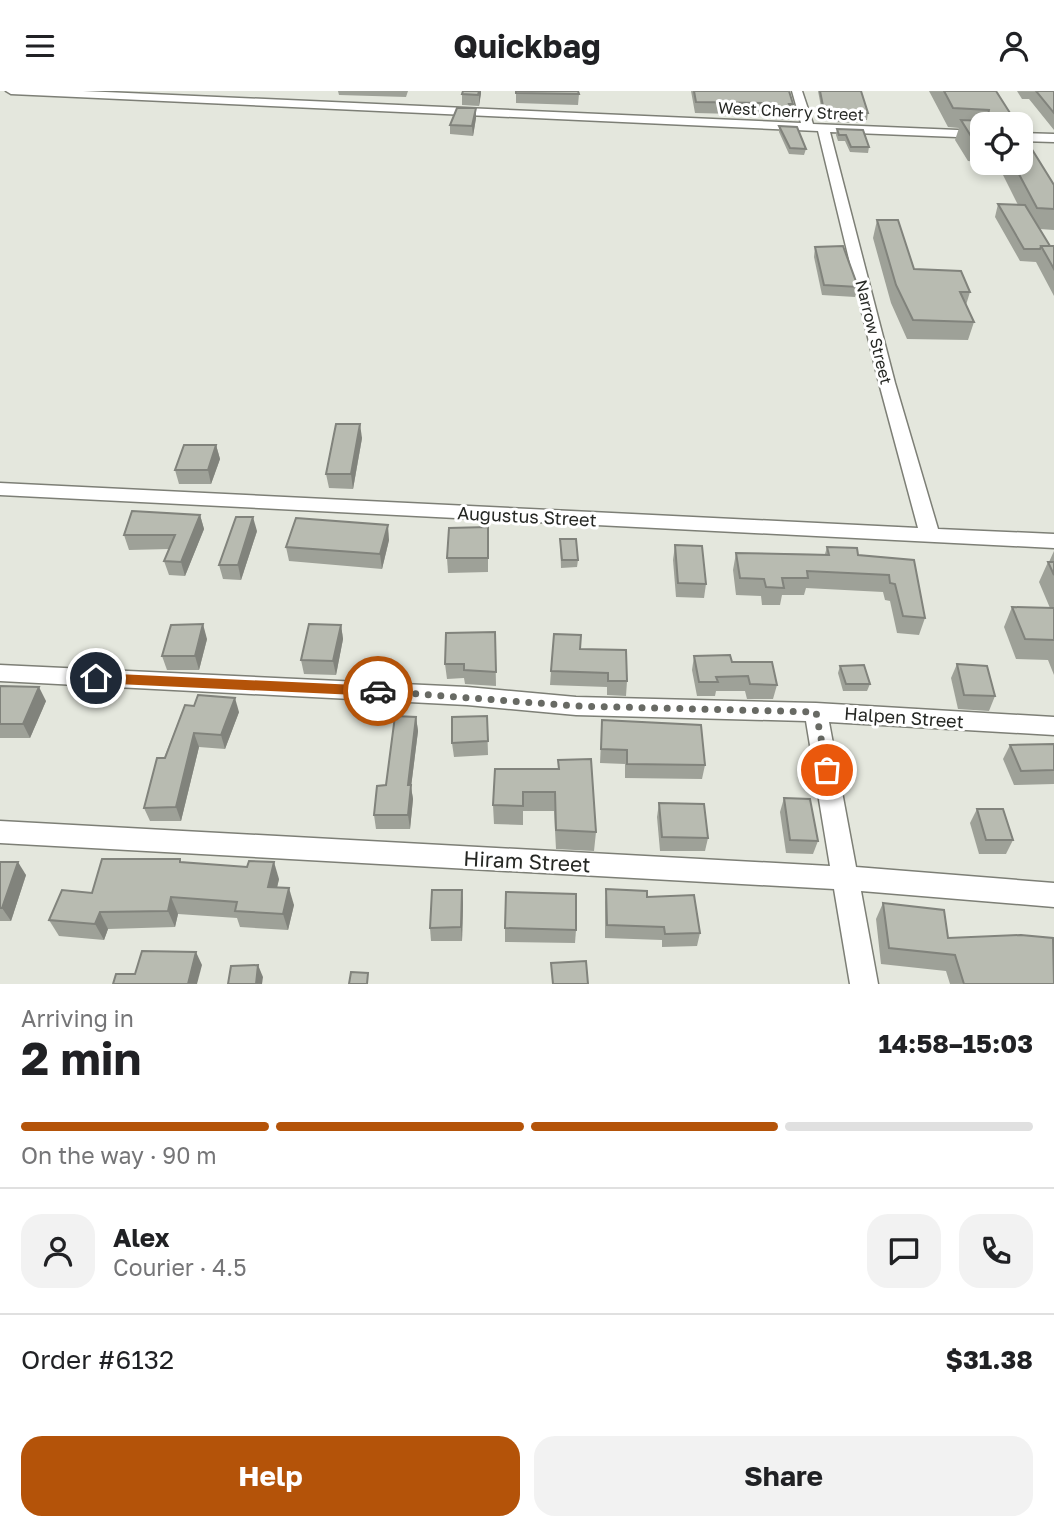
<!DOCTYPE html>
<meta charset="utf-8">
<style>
:root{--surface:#fff;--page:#f2f2f2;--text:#202124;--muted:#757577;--line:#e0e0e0;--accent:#b45309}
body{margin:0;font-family:"Golos Text",sans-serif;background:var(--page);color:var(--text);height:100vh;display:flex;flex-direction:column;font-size:26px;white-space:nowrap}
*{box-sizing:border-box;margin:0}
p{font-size:23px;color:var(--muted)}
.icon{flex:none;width:38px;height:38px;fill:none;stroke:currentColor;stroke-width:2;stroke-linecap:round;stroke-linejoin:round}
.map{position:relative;height:893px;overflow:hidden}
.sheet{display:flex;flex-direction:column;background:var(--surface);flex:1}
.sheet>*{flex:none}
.fabs{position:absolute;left:970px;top:21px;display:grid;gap:14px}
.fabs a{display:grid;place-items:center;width:63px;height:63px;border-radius:14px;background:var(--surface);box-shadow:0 4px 10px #0003;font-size:35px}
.pin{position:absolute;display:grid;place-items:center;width:60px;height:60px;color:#fff;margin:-30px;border:4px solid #fff;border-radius:50%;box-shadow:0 2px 7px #0007}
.courier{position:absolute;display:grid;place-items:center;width:70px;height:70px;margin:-35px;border:5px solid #b45309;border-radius:50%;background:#fff;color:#222;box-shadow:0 2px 9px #0007}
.head em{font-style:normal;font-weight:700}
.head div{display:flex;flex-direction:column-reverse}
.head{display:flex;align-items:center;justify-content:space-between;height:119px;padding:0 21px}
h1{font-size:46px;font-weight:700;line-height:52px}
.bar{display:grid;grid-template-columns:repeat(4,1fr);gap:10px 7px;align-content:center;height:84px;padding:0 21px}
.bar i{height:9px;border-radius:5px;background:var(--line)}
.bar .current{background:var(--accent)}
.bar p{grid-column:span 4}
.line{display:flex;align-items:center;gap:18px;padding:0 21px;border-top:2px solid var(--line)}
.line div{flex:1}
.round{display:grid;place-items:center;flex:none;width:74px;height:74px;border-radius:21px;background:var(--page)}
.primary-button{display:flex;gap:14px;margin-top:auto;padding:14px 21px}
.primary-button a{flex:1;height:80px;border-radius:21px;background:var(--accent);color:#fff;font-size:28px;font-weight:700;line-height:80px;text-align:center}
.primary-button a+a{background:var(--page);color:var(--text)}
header{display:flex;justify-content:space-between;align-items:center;height:91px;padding:0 21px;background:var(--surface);font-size:32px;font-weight:700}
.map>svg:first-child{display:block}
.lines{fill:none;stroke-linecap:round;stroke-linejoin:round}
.street-casing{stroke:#7d7f76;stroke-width:3}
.street{fill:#fff;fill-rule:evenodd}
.wall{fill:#9ea198}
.shaded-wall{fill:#81837c}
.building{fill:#b8bbb1;stroke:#81837c;stroke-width:2}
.route{fill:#b45309}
.done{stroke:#686a64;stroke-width:7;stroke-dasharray:0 12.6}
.labels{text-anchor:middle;stroke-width:6;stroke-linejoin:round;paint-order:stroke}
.far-street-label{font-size:16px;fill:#252723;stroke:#fff}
.street-label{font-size:18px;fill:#252723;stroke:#fff}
.near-street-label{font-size:21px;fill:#252723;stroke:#fff}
</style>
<header><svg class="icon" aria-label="menu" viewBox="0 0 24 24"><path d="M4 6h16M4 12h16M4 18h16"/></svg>Quickbag<svg class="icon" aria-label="person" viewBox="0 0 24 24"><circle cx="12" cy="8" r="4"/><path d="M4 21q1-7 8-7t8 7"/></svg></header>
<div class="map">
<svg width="1054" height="893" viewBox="0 0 1054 893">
<rect width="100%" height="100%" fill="#e4e7dd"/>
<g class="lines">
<g class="street-casing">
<g id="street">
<path d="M6 0H83L801 32 792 0H802L813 33 982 40V47L830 41 895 292 938 438 1054 443V457L0 404V392L918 437 879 292 818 40 11 3Z"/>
<path d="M1020 42 1054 43V51L1020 50Z"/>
<path d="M0 574 467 596 576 606 816 612 1054 626V644L829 631 856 776 1054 792V816L861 800 878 893H850L834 798 0 752V730L830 775 806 630 576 624 467 614 0 590Z"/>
</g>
</g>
<use href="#street" class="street"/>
</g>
<g class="wall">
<path d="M338 0H408L406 6 339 4Z"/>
<path d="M463 0H481L479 15 462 14V3Z"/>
<path d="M516 0 579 3 578 14 516 12Z"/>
<path d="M691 0H789L793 13 792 25H790L789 29 772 28 770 24 695 22Z"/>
<path d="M818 0H861L868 22 867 29H858L857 32 831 31 829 27 823 26Z"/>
<path d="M929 0H996L1017 33H982V71L968 70 955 49 959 37 948 36Z"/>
<path d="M1017 0H1054V39L1029 8H1022Z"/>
<path d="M476 17V27L473 45 450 43V34Z"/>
<path d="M779 35 806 58 804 64 789 63 779 41Z"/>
<path d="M837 38 869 56 868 62 850 61 845 50H838L836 44Z"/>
<path d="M994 72H1020L1054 94V139L1040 138 1050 155H1054V205L1036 171 1020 170 995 126 998 113 1018 114 999 76Z"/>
<path d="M877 129 914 178 970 201 966 214 974 231 968 249 907 248 891 212 873 147Z"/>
<path d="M815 156 858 196 855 206 822 204 814 166Z"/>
<path d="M362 347 353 398 329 397 326 383Z"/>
<path d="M216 354 220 368 211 393H179L175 379Z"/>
<path d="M200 424 204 438 185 485 169 484 164 470 169 458 129 459 124 444Z"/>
<path d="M488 436V481L448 482 447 467Z"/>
<path d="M257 440 241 489 223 488 219 474Z"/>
<path d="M560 448 578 469 577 476 561 477Z"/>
<path d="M389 449 382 478 289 470 286 456Z"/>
<path d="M675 454 706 493 704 507 676 506 673 469Z"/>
<path d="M827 456 858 464 914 469 925 527 919 544 897 542 890 510 885 509 883 501 806 497 804 504H782L780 514H762L761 505 736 504 733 479 736 462 825 463Z"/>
<path d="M1054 460V584L1048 569 1016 568 1004 536 1012 516 1050 517 1039 491 1048 471H1049Z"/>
<path d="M341 534 343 548 336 584 304 583 301 569Z"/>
<path d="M495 541 496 595 465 593 464 587 447 588 445 573Z"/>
<path d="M207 548 199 579H167L162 565Z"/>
<path d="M580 558 627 590 626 605 607 604V596L550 594 551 580Z"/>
<path d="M694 565 732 571 777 594 773 608H747L745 600H716L715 605H697L692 579Z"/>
<path d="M957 573 995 605 989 620 958 618 951 587Z"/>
<path d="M840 575 870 593 867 600H843L838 582Z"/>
<path d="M0 595 46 610 30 647H0Z"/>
<path d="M185 614 239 621 225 658 199 656 181 730H150L144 717Z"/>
<path d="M487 625 488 664 454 666 452 652Z"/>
<path d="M416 626 418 640 411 696 413 708 410 738H376L374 724Z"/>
<path d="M602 629 705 674 702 688 625 687V673L600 672Z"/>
<path d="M1054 653V693L1014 694 1003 668 1010 654Z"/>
<path d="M558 669 596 741 594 760 556 758 554 720H523V734L494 733 493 714 558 678Z"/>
<path d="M784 707 818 750 813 763 786 762 780 721Z"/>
<path d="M659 712 708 747 705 760H660L657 726Z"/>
<path d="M977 718 1013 749 1006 763H979L970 732Z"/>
<path d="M0 771 26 784 11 830H0Z"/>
<path d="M181 771 279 788 277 797 294 814 288 839 240 836 237 827 178 823 175 836 108 838 104 849 59 845 49 829 92 802Z"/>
<path d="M606 798 647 806 700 842 697 855 662 856V849L605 847V811Z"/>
<path d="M462 799 463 812 462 850H431L430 837Z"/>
<path d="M883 812 948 847 1054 893H950L946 880 881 873 876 828Z"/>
<path d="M505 837 576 839 575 852 505 851Z"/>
</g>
<g class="shaded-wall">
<path d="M479 0H481V3L479 15Z"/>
<path d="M476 17V27L473 45 472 35Z"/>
<path d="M360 333 362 347 353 398 351 383Z"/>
<path d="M216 354 220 368 211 393 208 379Z"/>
<path d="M200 424 204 438 185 485 181 471Z"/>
<path d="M253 426 257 440 241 489 238 474Z"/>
<path d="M388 434 389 449 382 478 380 463Z"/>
<path d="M203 533 207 548 199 579 195 565Z"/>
<path d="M341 534 343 548 336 584 333 570Z"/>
<path d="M39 596 46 610 30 647 23 633Z"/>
<path d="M235 607 239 621 225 658 221 644Z"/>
<path d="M416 626 418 640 411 696 413 708 410 738 408 724V694Z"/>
<path d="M194 642 199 656 181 730 176 716Z"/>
<path d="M18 771 26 784 11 830 2 817Z"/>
<path d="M274 771 279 788 273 812 268 796Z"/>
<path d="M289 797 294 814 288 839 283 823Z"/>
<path d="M462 799 463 812 462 850 461 836Z"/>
<path d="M171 806 178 823 175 836 168 820Z"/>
<path d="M100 821 108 838 104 849 95 833Z"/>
<path d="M196 861 202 874 197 893H188Z"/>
<path d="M258 874 263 886 262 893H256Z"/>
</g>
<g class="building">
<path d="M463 0H479L478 4 462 3Z"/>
<path d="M516 0H578L579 3 516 2Z"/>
<path d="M694 0H789L793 13H789L791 17H774L772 12 696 11Z"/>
<path d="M820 0H861L868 22H857L858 26 832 24 830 20H824Z"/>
<path d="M944 0H996L1017 33H982V51L974 50 961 29 987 30 989 19 953 17Z"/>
<path d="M1036 0H1054V22Z"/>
<path d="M457 17H476L472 35 450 34Z"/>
<path d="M779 35 797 36 806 58 790 57Z"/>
<path d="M837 38 863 39 869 56H851L846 44H839Z"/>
<path d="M1020 39 1054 94V118L1037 117 1013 72H1020Z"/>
<path d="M998 113 1025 114 1050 155H1041L1040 158H1024Z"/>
<path d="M877 129H898L914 178 961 180 970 201H960L974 231 913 229 896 194Z"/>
<path d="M843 155 858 196 824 194 815 156Z"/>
<path d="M1041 155H1054V178Z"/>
<path d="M336 333H360L351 383H326Z"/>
<path d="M184 354H216L208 379H175Z"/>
<path d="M132 420 200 424 181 471 164 470 175 444H124Z"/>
<path d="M236 426H253L238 474H219Z"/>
<path d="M296 427 388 434 380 463 286 456Z"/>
<path d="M488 436V467H447L449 437Z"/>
<path d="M560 448H576L578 469H562Z"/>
<path d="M675 454 702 455 706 493 678 492Z"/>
<path d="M827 456 857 457 858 464 914 469 925 527 903 525 895 493 890 492 889 484 807 480 808 487H782L784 497 766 496 764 488 740 487 736 462 829 464Z"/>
<path d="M1048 471H1054V484Z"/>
<path d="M1012 516 1054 517V549L1025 548Z"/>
<path d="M203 533 195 565H162L171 534Z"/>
<path d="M309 533 341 534 333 570 301 569Z"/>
<path d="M495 541 496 581 464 579V573H445L446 542Z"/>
<path d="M554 543 581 544 580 558 626 559 627 590H608V582L551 580Z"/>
<path d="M730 564 732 571H772L777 594 750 593 748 585 716 586 718 591H699L694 565Z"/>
<path d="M957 573 987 575 995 605 964 604Z"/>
<path d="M864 574 870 593H846L840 575Z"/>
<path d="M0 595 39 596 23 633H0Z"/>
<path d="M198 604 235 607 221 644 194 642 176 716 144 717 157 667H165L185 614 194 615Z"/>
<path d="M395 625 416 626 408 694H411L408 724H374L377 695 386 694Z"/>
<path d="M487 625 488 650 452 652V626Z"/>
<path d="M602 629 701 634 705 674 627 673V659L601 658Z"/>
<path d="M1054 653V679L1021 680 1010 654Z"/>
<path d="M591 668 596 741 556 739 555 701H523V715L493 714 495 678H559L558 669Z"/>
<path d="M784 707 810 708 818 750 790 749Z"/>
<path d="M659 712 704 713 708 747 662 746Z"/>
<path d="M977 718H1003L1013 749H986Z"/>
<path d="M102 768H180V771L247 776 249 770 274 771 268 796 289 797 283 823 235 820 237 811 171 806 168 820 100 821 95 833 49 829 62 799 92 802Z"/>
<path d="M0 771H18L2 817H0Z"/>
<path d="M606 798 647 800V806L694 804 700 842 665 843 664 836 607 834Z"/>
<path d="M432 799H462L461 836 430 837Z"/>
<path d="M506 801 576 803V839L505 837Z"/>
<path d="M883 812 944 819 948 847 1021 844 1053 847 1054 893H964L955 864 889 857Z"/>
<path d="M142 860 196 861 188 893H113L116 883H135Z"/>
<path d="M586 870 588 893H553L551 872Z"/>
<path d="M258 874 256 893H228L231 875Z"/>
<path d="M351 881 368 882 367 893H349Z"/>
</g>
<path class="route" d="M96 582 378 595 384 600 378 605 96 592 89 587Z"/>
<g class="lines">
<path class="done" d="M378 600 576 615 816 621 827 679"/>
</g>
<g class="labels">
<g class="far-street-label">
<text transform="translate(791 20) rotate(3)" y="6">West Cherry Street</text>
<text transform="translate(874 241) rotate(76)" y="6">Narrow Street</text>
</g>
<g class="street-label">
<text transform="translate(527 426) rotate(3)" y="6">Augustus Street</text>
<text transform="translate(904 627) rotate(4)" y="6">Halpen Street</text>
</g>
<g class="near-street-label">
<text transform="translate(527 771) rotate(3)" y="7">Hiram Street</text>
</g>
</g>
</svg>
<div class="fabs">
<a><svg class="icon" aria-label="locate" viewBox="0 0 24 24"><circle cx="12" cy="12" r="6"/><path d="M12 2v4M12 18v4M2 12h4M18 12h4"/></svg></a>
</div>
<div class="pin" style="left:827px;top:679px;background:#ea580c"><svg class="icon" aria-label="bag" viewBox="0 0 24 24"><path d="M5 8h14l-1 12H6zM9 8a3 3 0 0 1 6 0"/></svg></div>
<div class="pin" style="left:96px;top:587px;background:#1f2937"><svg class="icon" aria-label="home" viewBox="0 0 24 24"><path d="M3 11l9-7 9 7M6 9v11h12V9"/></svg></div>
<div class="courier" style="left:378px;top:600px"><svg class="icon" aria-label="car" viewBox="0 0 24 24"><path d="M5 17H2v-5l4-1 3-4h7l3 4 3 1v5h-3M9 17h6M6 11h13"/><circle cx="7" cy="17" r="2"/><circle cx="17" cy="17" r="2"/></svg></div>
</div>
<section class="sheet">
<div class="head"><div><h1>2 min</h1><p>Arriving in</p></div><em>14:58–15:03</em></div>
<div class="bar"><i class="current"></i><i class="current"></i><i class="current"></i><i></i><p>On the way · 90 m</p></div>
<div class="line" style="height:126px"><a class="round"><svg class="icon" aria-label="person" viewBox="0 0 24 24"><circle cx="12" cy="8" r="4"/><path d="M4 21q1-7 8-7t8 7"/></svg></a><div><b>Alex</b><p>Courier · 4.5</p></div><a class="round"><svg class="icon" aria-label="chat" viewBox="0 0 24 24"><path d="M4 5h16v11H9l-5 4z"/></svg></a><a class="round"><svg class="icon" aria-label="phone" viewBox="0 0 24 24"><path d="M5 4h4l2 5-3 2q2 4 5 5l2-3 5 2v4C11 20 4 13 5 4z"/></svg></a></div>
<div class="line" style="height:91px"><div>Order #6132</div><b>$31.38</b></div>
<div class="primary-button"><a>Help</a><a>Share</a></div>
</section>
